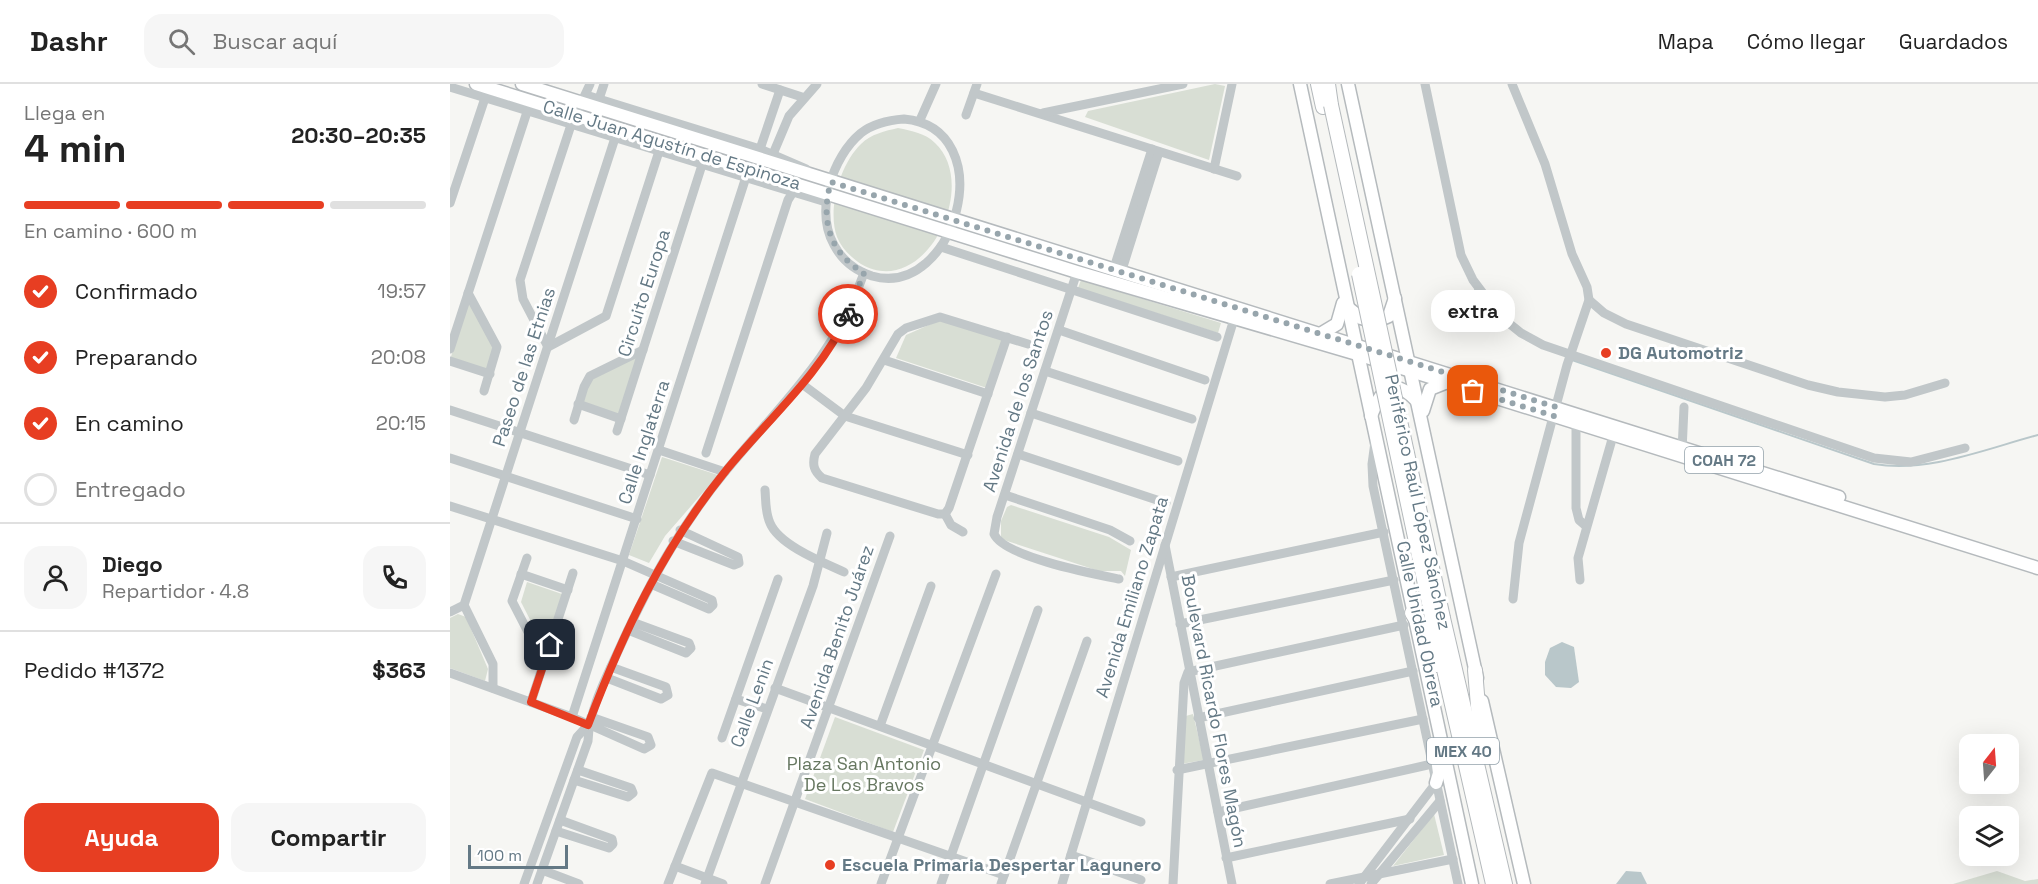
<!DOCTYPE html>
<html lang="es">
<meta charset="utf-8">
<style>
:root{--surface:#fff;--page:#f6f6f6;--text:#222;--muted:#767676;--line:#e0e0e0;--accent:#e73e22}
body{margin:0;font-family:"Space Grotesk",sans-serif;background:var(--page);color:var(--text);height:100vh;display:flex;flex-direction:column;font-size:22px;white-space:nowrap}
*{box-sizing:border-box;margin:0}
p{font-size:20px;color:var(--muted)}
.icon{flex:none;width:33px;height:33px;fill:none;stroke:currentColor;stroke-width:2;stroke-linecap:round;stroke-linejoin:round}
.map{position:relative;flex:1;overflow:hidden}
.drawer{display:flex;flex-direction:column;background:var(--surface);width:450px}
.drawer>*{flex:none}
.needle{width:39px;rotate:17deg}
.controls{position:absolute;left:1509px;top:650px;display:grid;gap:12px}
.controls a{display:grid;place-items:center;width:60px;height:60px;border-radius:12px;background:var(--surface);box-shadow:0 6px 24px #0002;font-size:30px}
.scale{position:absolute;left:18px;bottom:15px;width:100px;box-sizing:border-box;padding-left:6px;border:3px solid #647985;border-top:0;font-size:16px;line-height:21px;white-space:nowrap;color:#647985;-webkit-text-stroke:4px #fff;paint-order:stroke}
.pin{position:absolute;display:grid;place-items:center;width:51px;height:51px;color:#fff;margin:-26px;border-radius:12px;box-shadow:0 3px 9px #0006}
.courier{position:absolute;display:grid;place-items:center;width:60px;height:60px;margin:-30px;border:4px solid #e73e22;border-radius:50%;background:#fff;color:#222;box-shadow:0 2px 8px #0007}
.bubble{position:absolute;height:42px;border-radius:18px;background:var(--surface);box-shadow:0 6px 24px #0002;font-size:20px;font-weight:800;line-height:42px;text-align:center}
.overview em{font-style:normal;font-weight:800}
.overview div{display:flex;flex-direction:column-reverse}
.overview{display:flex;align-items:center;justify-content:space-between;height:102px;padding:0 24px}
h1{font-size:39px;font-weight:800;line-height:45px}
.bar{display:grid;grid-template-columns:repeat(4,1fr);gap:9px 6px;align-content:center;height:72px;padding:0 24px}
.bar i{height:8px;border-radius:4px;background:var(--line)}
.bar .current{background:var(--accent)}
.bar p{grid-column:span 4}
.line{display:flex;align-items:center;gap:15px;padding:0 24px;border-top:2px solid var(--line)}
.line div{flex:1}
.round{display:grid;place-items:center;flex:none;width:63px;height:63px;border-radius:18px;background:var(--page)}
ol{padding:0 24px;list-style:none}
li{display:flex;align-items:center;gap:18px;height:66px}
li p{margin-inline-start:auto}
li .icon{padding:6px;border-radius:50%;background:var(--accent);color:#fff;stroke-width:4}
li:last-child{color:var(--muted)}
li i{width:33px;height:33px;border:3px solid var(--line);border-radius:50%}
.primary-button{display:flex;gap:12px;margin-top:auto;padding:12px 24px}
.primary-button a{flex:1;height:69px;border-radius:18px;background:var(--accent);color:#fff;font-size:24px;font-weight:800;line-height:69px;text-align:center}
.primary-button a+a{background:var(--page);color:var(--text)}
header{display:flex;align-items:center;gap:36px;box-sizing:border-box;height:84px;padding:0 30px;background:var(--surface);border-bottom:2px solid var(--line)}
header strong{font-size:28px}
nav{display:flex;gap:33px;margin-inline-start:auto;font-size:21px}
.search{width:420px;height:54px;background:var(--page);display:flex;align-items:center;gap:15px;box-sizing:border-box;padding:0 21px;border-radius:18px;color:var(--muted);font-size:22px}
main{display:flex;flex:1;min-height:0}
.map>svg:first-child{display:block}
.green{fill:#d8ded4}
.water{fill:#b9c7ca}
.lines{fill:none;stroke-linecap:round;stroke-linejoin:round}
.stream{stroke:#b9c7ca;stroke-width:2}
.major-casing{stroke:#b5babd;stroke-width:15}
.highway-casing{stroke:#b4b9bc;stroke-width:16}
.minor{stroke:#c1c7c9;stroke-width:9}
.major{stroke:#fff;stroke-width:12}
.highway{stroke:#fff;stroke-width:14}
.highway-bridge-casing{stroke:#b4b9bc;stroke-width:16;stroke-linecap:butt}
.highway-bridge{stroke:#fff;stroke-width:14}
.done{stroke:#97a5ac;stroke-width:6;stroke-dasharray:0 10.8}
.route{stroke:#e73e22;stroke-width:8}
.poi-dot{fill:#e73e22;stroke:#fff;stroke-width:2}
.labels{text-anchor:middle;stroke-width:6;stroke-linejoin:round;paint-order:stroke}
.shield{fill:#fff;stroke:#92a1aa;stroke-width:1.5}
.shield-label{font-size:16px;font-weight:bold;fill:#647985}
.street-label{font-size:18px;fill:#647985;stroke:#fff}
.poi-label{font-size:18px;font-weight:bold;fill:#647985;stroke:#fff;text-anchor:start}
.park-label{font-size:18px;fill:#667760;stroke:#fff}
</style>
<header>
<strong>Dashr</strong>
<div class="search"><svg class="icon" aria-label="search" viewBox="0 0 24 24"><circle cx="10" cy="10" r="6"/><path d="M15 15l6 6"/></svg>Buscar aquí</div>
<nav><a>Mapa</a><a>Cómo llegar</a><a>Guardados</a></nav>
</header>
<main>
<section class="drawer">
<div class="overview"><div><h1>4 min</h1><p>Llega en</p></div><em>20:30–20:35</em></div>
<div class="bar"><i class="current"></i><i class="current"></i><i class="current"></i><i></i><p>En camino · 600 m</p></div>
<ol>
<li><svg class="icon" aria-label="check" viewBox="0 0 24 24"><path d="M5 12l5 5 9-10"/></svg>Confirmado<p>19:57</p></li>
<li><svg class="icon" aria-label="check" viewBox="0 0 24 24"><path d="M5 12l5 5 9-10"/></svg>Preparando<p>20:08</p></li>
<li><svg class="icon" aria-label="check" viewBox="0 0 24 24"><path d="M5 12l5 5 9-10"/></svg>En camino<p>20:15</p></li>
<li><i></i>Entregado</li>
</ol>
<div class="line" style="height:108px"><a class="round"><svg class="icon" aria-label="person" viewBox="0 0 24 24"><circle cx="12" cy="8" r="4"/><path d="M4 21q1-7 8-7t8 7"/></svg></a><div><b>Diego</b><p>Repartidor · 4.8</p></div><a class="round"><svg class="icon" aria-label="phone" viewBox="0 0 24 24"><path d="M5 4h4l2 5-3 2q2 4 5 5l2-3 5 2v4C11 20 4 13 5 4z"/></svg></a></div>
<div class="line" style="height:78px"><div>Pedido #1372</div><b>$363</b></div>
<div class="primary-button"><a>Ayuda</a><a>Compartir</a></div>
</section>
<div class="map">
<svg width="1588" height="800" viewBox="0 0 1588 800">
<rect width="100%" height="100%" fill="#f6f6f3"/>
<g class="green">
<path d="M765 0 775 2 759 76 635 33 638 27Z"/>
<path d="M448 44C462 47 475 49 485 59 531 102 474 217 411 180 401 173 392 165 387 153 377 126 390 80 411 60 421 50 435 47 448 44Z"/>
<path d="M631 196 771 239 768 249 628 204Z"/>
<path d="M19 216 44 265 39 287 0 276Z"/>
<path d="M490 236 552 256 537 304 446 274 456 251Z"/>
<path d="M189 271 170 332 131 319 139 296Z"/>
<path d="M212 373 268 391 215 452 199 479 179 471Z"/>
<path d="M561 421 659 453 681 466 675 492 671 487H649L551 455V437L557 423Z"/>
<path d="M77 498 112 510 95 565 71 518Z"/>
<path d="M8 530 16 533 38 585 35 597 0 584V534Z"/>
<path d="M743 630 754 676 731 680 732 633Z"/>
<path d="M385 633 474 666 443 748 355 715Z"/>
<path d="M984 730 994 771 943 782Z"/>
<path d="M1547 787 1575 797 1588 795V800H1503Z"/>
</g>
<g class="water">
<path d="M1112 558 1124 563 1129 598 1121 604 1106 603 1095 591V578L1100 564Z"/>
<path d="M1176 787 1191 788 1197 800H1166Z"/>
</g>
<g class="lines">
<g class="stream">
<path d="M1025 205 1043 229"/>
<path d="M1122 276 1424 380C1479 389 1535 365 1588 351"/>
</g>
<g class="major-casing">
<g id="major">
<path d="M26 0 627 188 907 270 1588 484"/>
<path d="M72 0C511 138 951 274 1389 413"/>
<path d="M850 0 1022 800"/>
<path d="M898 0 1027 594"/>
<path d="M897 223 911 234 925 238 939 232 945 214"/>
<path d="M872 249 887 240 893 219"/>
<path d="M973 327 980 305 995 299"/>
<path d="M921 332C932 303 943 292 968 318"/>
<path d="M1032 617 1074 800"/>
<path d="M986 666 989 689 986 699"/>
</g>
</g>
<g class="highway-casing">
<g id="highway">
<path d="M868 0 873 23"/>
<path d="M878 0 881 21"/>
<path d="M962 529 977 554 986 581"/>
<path d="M982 533 1043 800"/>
<path d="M993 534 1055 800"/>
<path d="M1025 586 1031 658"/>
</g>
</g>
<g class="minor">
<path d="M140 0 121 41 70 196 73 215 98 263 156 232 212 58"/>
<path d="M312 0 352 13"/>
<path d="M975 0 1011 171 1023 196 1050 232 1071 249 1093 261 1424 374 1461 378 1515 364"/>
<path d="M1062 0 1095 80 1122 170 1137 203 1139 216 1117 281 1069 459 1063 515"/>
<path d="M0 3 376 118"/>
<path d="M524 9 787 92"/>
<path d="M136 11 310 65 356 85"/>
<path d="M147 21 154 0"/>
<path d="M593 29 733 0"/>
<path d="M516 31 527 0"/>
<path d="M454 35C553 44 506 216 422 192 406 187 392 176 384 161 365 127 382 73 411 49 424 39 439 36 454 35Z"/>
<path d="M470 36 486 0"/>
<path d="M310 65 330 6"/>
<path d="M323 70 339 32 367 0"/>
<path d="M764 85 782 0"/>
<path d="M0 119 36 11"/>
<path d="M491 163 767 253"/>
<path d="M663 187 702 65"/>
<path d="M627 188 547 433 544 450C554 473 644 490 669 495"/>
<path d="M671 189 709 68"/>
<path d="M18 209 47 263 34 307"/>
<path d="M1139 216 1154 229 1176 240 1358 301 1388 308 1435 313 1455 311 1495 299"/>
<path d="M609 246 755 296"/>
<path d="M0 265 77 28"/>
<path d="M434 276 538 310"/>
<path d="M0 277 40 290"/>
<path d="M595 287 742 335"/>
<path d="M352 300 395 332 518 371"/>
<path d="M128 320 171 335"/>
<path d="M0 326 200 391"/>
<path d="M581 329 728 377"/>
<path d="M1126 334V424L1129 436 1136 442"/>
<path d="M124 336 134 303 140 292 193 266"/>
<path d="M167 347 252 81"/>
<path d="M925 358 922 380 923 402 1008 800"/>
<path d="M209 366 275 388"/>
<path d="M1232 367 1234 323"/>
<path d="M256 369 338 116 343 108"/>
<path d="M568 370 716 419"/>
<path d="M0 374 187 435"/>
<path d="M315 406C316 417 315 428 320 439 329 461 372 478 394 488"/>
<path d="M555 411 660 446 680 457"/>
<path d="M0 422 173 477 262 516 263 521 259 525 201 500"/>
<path d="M495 430H488L372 394C364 387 362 381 365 370L416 304 448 250 456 244 490 233 578 260"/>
<path d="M495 430 499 424 557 253"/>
<path d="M495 430 501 441 513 448"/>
<path d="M223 457 284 481 289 479 288 473 230 446"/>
<path d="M715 461 782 800"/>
<path d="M77 474 62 517 94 579"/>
<path d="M71 490 118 506"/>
<path d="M721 493 934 448"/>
<path d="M1130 496 1128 474 1165 345"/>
<path d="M14 521 43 580V604"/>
<path d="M0 528 14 521 165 54"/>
<path d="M730 540 944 496"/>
<path d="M178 546 236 569 241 564 239 559 182 538"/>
<path d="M0 589 122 633 194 665 201 661 198 653 141 633"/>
<path d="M157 594 211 615 218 611 216 603 161 583"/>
<path d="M325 604 691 738"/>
<path d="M286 615 317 625"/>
<path d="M81 618 123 489"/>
<path d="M122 633 296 93"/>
<path d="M748 634 963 587"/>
<path d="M430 642 481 502"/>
<path d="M272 654 328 495"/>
<path d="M727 686 973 635"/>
<path d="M124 696 178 713 183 709 181 704 128 686"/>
<path d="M768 728 982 680"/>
<path d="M106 747 159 764 163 760 162 755 110 736"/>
<path d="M621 771 691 796"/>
<path d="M776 774 960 735"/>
<path d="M225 782 273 800"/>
<path d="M92 786 129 800"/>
<path d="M74 800 127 653 138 641"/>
<path d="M87 800 138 657C139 625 157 592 170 563 200 498 229 444 275 388 328 323 386 272 414 189"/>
<path d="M218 800 262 689 554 791"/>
<path d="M255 800 363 502 377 449"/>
<path d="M315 800 440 452"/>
<path d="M431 800 546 490"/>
<path d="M491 800 588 526"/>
<path d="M551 800 637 557"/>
<path d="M612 800 784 235"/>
<path d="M723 800 734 599 738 588 954 541"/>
<path d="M880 800 1003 775"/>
<path d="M909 800 986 699"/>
<path d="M921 800 990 717"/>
</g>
<use href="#major" class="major"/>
<use href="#highway" class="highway"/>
<g class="highway-bridge-casing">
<g id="highway-bridge">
<path d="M881 21 993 534"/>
<path d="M909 190 982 533"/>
</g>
</g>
<use href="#highway-bridge" class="highway-bridge"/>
</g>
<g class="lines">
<path class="done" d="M398 230 414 189C379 169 370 135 381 98L1106 323 1104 332 1023 307"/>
<path class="route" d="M100 561 81 618 138 641C173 549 212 466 274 389 314 339 372 290 398 230"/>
</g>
<g class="poi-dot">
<circle cx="1156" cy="269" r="6"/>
<circle cx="380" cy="781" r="6"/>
</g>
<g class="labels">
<g class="shield">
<rect x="1235" y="363" width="78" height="26" rx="4.5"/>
<rect x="977" y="654" width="72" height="26" rx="4.5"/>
</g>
<g class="shield-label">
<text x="1274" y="382">COAH 72</text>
<text x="1013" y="673">MEX 40</text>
</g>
<g class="street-label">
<text transform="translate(222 61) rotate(17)" y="6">Calle Juan Agustín de Espinoza</text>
<text transform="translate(194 209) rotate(-72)" y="6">Circuito Europa</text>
<text transform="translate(74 283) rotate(-72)" y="6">Paseo de las Etnias</text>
<text transform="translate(568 317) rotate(-72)" y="6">Avenida de los Santos</text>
<text transform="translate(194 358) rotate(-72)" y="6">Calle Inglaterra</text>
<text transform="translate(968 418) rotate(78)" y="6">Periférico Raúl López Sánchez</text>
<text transform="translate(682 513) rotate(-73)" y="6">Avenida Emiliano Zapata</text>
<text transform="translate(970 540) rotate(78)" y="6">Calle Unidad Obrera</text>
<text transform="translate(387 553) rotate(-71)" y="6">Avenida Benito Juárez</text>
<text transform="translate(302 619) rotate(-70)" y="6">Calle Lenin</text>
<text transform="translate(764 627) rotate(79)" y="6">Boulevard Ricardo Flores Magón</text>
</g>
<g class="poi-label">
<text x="1168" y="275">DG Automotriz</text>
<text x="392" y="787">Escuela Primaria Despertar Lagunero</text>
</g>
<g class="park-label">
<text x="414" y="686">Plaza San Antonio<tspan x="414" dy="21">De Los Bravos</tspan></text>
</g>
</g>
</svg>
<div class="controls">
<a><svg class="needle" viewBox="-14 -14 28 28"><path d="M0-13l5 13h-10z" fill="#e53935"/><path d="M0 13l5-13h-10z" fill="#767676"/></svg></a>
<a><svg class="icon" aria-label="layers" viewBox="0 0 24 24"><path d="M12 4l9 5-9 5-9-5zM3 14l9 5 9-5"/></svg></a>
</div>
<div class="scale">100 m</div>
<div class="pin" style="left:1023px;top:307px;background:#ea580c"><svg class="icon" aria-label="bag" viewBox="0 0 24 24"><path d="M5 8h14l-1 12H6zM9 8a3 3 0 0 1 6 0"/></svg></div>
<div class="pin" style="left:100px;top:561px;background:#1f2937"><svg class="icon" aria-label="home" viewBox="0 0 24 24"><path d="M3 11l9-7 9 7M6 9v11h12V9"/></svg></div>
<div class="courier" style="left:398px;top:230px"><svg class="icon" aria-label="bike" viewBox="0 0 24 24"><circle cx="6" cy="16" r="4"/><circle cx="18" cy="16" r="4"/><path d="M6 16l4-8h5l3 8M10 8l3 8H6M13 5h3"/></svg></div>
<div class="bubble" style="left:981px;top:206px;width:84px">extra</div>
</div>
</main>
